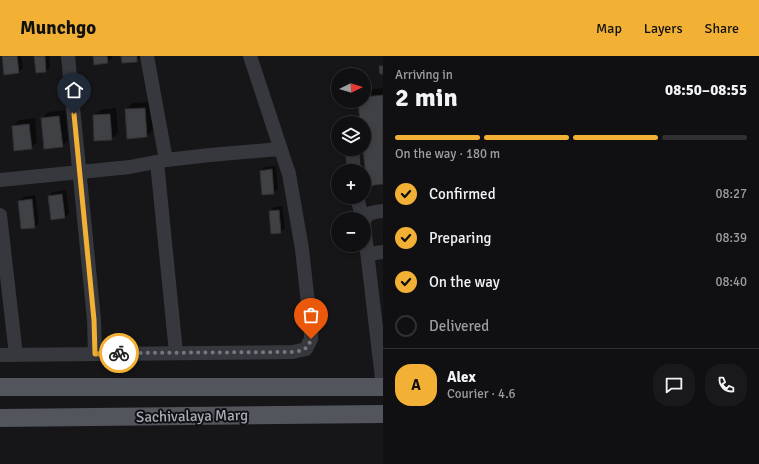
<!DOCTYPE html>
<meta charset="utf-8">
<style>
:root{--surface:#101012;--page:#19191b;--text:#f1f3f6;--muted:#9c9d9f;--line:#303032;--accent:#f2b134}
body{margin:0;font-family:Signika,sans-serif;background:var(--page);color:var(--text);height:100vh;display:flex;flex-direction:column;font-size:15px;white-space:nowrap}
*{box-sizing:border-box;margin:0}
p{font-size:13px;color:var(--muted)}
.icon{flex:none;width:22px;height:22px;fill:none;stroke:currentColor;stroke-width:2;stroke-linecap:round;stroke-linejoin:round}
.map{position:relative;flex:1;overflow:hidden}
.drawer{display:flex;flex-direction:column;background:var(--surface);width:376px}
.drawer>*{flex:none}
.needle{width:26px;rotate:85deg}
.fabs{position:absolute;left:331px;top:12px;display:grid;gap:8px}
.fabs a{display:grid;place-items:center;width:40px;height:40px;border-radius:50%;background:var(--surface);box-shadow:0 2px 6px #0003,0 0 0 1px var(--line);font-size:20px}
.pin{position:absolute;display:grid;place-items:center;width:34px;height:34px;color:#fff;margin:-41px -17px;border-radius:50% 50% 50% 0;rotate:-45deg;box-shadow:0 0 4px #0007}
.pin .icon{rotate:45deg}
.courier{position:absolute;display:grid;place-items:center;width:40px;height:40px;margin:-20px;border:3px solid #f2b134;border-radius:50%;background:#fff;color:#222;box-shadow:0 1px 5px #0007}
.overview em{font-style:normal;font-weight:700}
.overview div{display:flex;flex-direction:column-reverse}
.overview{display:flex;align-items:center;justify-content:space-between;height:68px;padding:0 12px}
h1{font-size:26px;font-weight:700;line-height:30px}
.bar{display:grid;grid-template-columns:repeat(4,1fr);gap:6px 4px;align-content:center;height:48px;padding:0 12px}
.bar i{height:5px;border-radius:3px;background:var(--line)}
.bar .on{background:var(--accent)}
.bar p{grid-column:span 4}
.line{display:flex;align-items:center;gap:10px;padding:0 12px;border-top:1px solid var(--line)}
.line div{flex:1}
.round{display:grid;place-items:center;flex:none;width:42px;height:42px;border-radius:16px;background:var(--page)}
ol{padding:0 12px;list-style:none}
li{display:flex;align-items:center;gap:12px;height:44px}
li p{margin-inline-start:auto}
li .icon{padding:4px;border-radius:50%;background:var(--accent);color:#111;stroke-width:4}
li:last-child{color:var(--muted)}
li i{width:22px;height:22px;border:2px solid var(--line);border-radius:50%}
header{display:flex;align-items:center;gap:24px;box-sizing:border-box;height:56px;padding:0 20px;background:var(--accent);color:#111}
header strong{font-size:19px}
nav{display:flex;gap:22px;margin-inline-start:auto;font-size:14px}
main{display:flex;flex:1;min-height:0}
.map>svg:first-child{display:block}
.shadow{fill:#0007}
.building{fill:#404145;stroke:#303034}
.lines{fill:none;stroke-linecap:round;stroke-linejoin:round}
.minor{stroke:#37383d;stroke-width:14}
.major{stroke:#53555c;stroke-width:18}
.done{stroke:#757880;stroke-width:4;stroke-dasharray:0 7.2}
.route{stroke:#f2b134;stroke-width:5}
.labels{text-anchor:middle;stroke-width:4;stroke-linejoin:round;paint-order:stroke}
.street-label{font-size:15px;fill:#a8adb8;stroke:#111113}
</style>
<header>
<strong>Munchgo</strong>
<nav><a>Map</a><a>Layers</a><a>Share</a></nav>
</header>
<main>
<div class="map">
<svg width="383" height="408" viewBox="0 0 383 408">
<rect width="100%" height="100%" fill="#161618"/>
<g class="shadow">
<path d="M3 0H21L23 12 19 16Z"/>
<path d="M35 0H49L50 11 46 15Z"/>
<path d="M94 0H112V2L108 6Z"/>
<path d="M122 0H141L137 5Z"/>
<path d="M383 32V127L364 93V67H361L359 45H364V37L367 34Z"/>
<path d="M151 46 153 74 147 80 126 54 132 47Z"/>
<path d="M116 52 118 77 111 83 94 60 100 54Z"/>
<path d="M65 54 68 84 62 90 42 63 48 56Z"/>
<path d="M35 62 37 86 31 92 13 70 19 64Z"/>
<path d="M276 110 278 133 274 137 263 138 261 115 265 111Z"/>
<path d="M66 134 69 157 65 161 49 140 53 136Z"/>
<path d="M35 139 39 167 35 171 19 145 23 141Z"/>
<path d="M282 150 285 172 281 176 270 155 274 151Z"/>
</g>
<g class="building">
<path d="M2 0H17L19 17 4 19Z"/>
<path d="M34 0H45L46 16 36 17Z"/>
<path d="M93 0H107L108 7 94 9Z"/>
<path d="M121 0H137V6L122 7Z"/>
<path d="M379 10H383V18H380Z"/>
<path d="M383 39V128L367 130 363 93H364V67H360L358 45H364V41Z"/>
<path d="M145 52 147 81 127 83 125 53Z"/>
<path d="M110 58 112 84 94 85 93 59Z"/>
<path d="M59 60 63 91 44 93 41 62Z"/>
<path d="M29 68 32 93 14 95 12 70Z"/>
<path d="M272 113 274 138 262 139 260 115Z"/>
<path d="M62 138 65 162 51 164 48 140Z"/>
<path d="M32 143 35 172 21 173 18 145Z"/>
<path d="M279 154 281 177 271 178 269 155Z"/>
</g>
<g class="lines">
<g class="minor">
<path d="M68 0 94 264 95 298"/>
<path d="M147 0 166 104"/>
<path d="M352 93 354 115"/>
<path d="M157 106 176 297"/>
<path d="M0 124 130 111 166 104 210 99 280 93"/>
<path d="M357 141 360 153 365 161"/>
<path d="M0 159 16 299"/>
<path d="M364 165C367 156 375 156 383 155"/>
<path d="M364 170 383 331"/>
<path d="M368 198 383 196"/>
<path d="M0 299 293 296 306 293 311 283V275L302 193 289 118 250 0"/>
</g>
<g class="major">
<path d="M0 331H383"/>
<path d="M0 362 383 358"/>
</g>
</g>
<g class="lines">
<path class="done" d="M119 297 293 296C303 295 308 293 311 283"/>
<path class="route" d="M74 58 94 264 95 298 119 297"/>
</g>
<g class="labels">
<g class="street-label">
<text transform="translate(192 360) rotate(-1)" y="5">Sachivalaya Marg</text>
</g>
</g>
</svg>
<div class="fabs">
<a><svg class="needle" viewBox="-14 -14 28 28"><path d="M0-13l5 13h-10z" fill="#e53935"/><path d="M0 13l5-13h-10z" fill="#9c9d9f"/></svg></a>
<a><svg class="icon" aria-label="layers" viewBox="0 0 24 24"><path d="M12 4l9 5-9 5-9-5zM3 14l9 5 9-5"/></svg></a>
<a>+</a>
<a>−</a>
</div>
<div class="pin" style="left:311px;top:283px;background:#ea580c"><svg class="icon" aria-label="bag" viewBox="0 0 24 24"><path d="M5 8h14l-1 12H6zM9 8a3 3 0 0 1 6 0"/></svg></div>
<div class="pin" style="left:74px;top:58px;background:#1f2937"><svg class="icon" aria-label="home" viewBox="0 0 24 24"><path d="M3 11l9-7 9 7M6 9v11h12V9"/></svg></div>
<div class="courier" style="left:119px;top:297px"><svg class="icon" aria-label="bike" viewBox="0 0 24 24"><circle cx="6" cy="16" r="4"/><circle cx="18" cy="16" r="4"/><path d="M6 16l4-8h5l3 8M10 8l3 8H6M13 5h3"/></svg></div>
</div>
<section class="drawer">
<div class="overview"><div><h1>2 min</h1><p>Arriving in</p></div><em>08:50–08:55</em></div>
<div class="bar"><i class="on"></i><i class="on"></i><i class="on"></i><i></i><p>On the way · 180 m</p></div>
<ol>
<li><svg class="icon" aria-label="check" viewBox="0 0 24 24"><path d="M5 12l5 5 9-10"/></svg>Confirmed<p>08:27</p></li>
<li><svg class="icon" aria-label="check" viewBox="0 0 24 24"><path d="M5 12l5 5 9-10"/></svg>Preparing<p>08:39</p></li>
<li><svg class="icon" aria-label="check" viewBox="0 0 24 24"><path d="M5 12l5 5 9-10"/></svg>On the way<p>08:40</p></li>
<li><i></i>Delivered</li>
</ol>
<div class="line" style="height:72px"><b class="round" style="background:var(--accent);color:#111">A</b><div><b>Alex</b><p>Courier · 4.6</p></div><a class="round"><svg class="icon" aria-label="chat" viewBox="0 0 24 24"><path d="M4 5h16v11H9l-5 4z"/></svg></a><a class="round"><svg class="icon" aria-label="phone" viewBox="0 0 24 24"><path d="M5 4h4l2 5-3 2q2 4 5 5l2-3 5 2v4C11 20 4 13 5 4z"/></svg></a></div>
</section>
</main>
